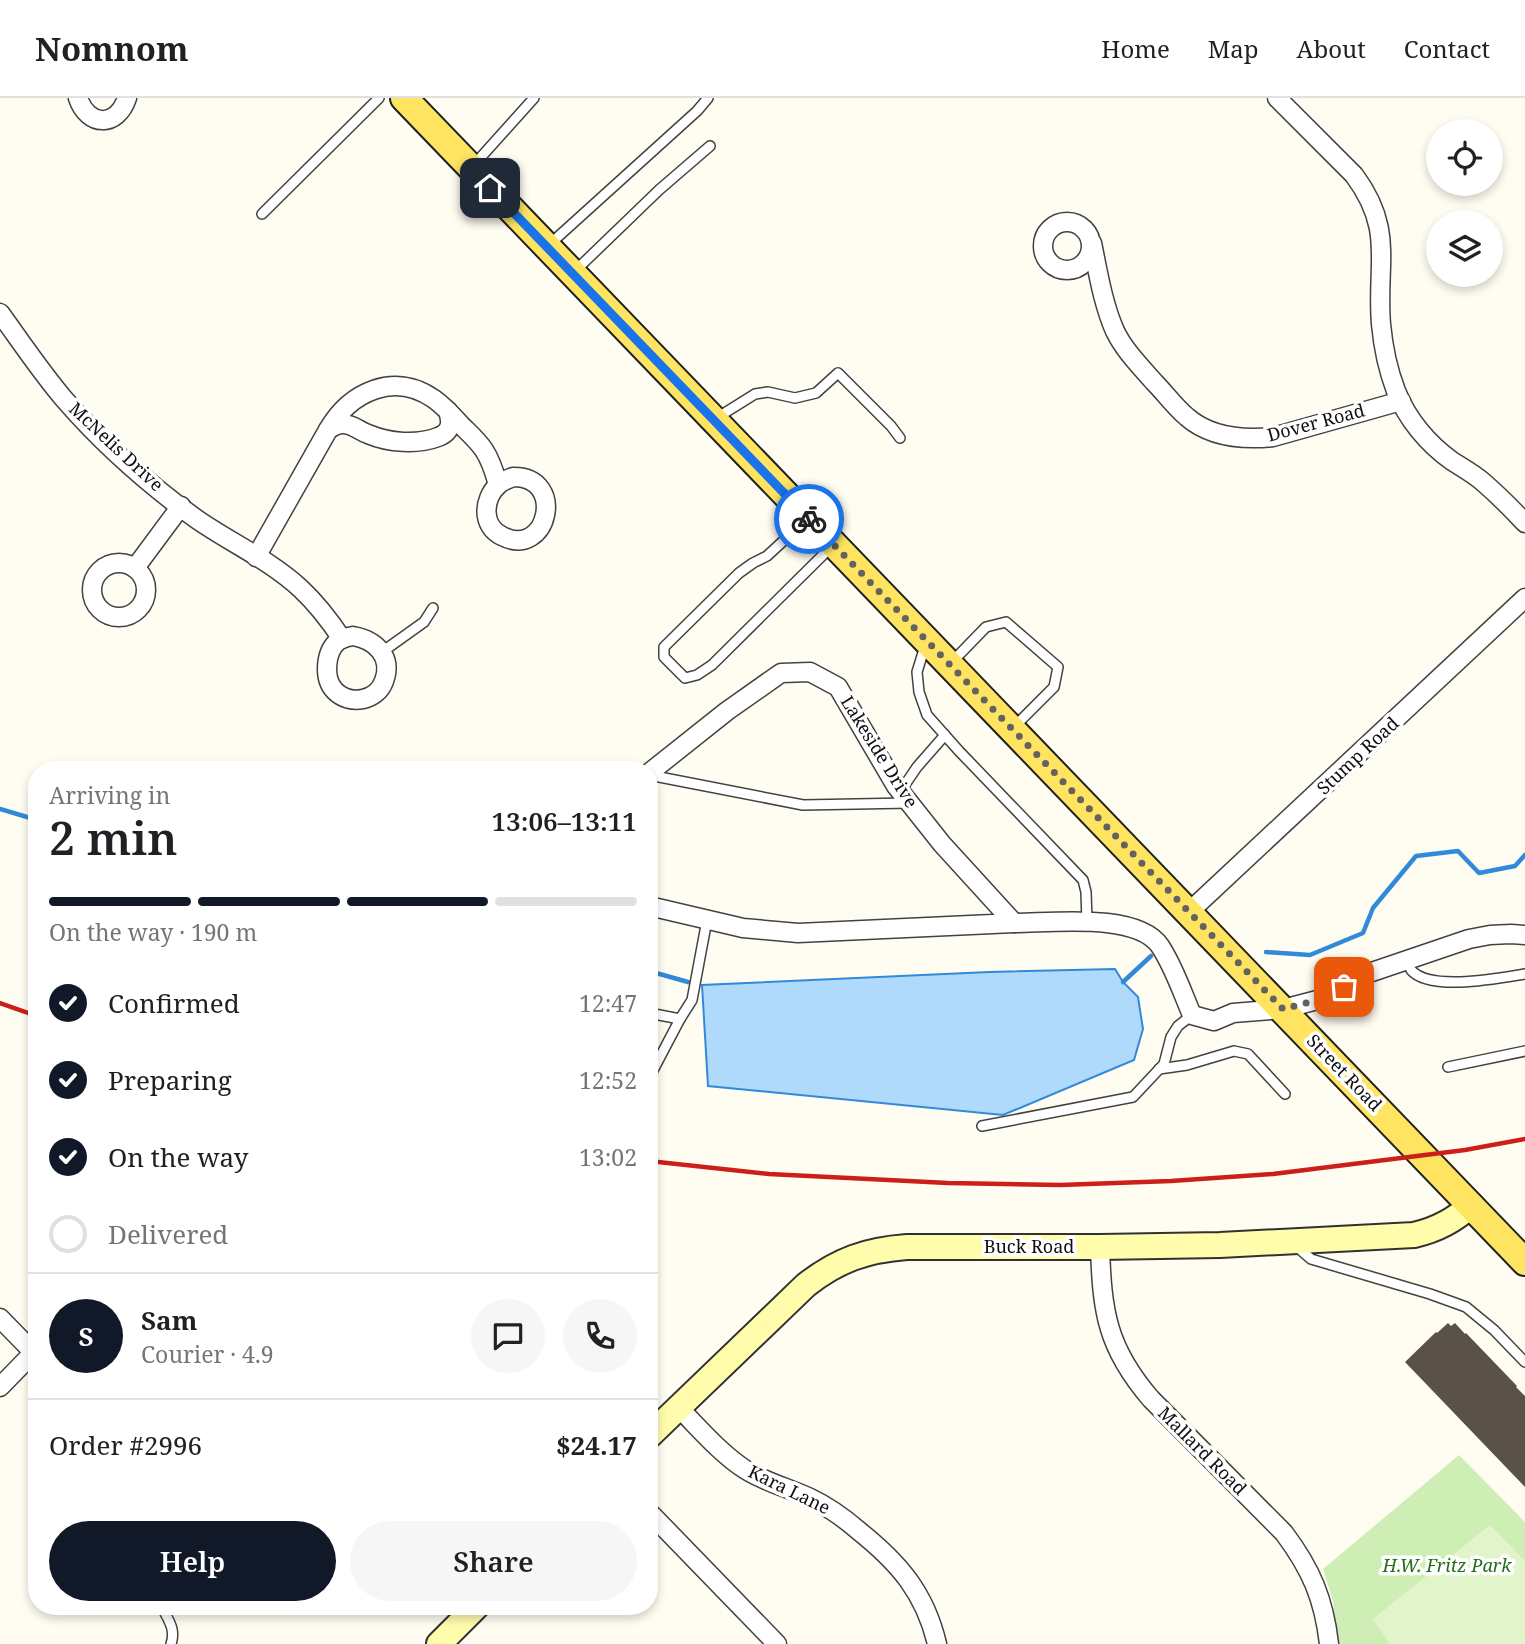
<!DOCTYPE html>
<meta charset="utf-8">
<style>
:root{--surface:#fff;--page:#f6f6f6;--text:#202124;--muted:#757577;--line:#e0e0e0;--accent:#111827}
body{margin:0;font-family:"Noto Serif",serif;background:var(--page);color:var(--text);height:100vh;display:flex;flex-direction:column;font-size:26px;white-space:nowrap}
*{box-sizing:border-box;margin:0}
p{font-size:23px;color:var(--muted)}
.icon{flex:none;width:38px;height:38px;fill:none;stroke:currentColor;stroke-width:2;stroke-linecap:round;stroke-linejoin:round}
.map{position:relative;flex:1;overflow:hidden}
.panel{position:absolute;left:28px;top:663px;width:630px;height:854px;display:flex;flex-direction:column;background:var(--surface);border-radius:28px;box-shadow:0 4px 10px #0003}
.panel>*{flex:none}
.tools{position:absolute;left:1426px;top:21px;display:grid;gap:14px}
.tools a{display:grid;place-items:center;width:77px;height:77px;border-radius:50%;background:var(--surface);box-shadow:0 4px 10px #0003;font-size:35px}
.pin{position:absolute;display:grid;place-items:center;width:60px;height:60px;color:#fff;margin:-30px;border-radius:14px;box-shadow:0 4px 10px #0006}
.courier{position:absolute;display:grid;place-items:center;width:70px;height:70px;margin:-35px;border:5px solid #1a73e8;border-radius:50%;background:#fff;color:#222;box-shadow:0 2px 9px #0007}
.summary em{font-style:normal;font-weight:600}
.summary div{display:flex;flex-direction:column-reverse}
.summary{display:flex;align-items:center;justify-content:space-between;height:119px;padding:0 21px}
h1{font-size:46px;font-weight:600;line-height:52px}
.bar{display:grid;grid-template-columns:repeat(4,1fr);gap:10px 7px;align-content:center;height:84px;padding:0 21px}
.bar i{height:9px;border-radius:5px;background:var(--line)}
.bar .active{background:var(--accent)}
.bar p{grid-column:span 4}
.line{display:flex;align-items:center;gap:18px;padding:0 21px;border-top:2px solid var(--line)}
.line div{flex:1}
.round{display:grid;place-items:center;flex:none;width:74px;height:74px;border-radius:37px;background:var(--page)}
ol{padding:0 21px;list-style:none}
li{display:flex;align-items:center;gap:21px;height:77px}
li p{margin-inline-start:auto}
li .icon{padding:7px;border-radius:50%;background:var(--accent);color:#fff;stroke-width:4}
li:last-child{color:var(--muted)}
li i{width:38px;height:38px;border:4px solid var(--line);border-radius:50%}
.action{display:flex;gap:14px;margin-top:auto;padding:14px 21px}
.action a{flex:1;height:80px;border-radius:42px;background:var(--accent);color:#fff;font-size:28px;font-weight:600;line-height:80px;text-align:center}
.action a+a{background:var(--page);color:var(--text)}
header{display:flex;align-items:center;gap:42px;box-sizing:border-box;height:98px;padding:0 35px;background:var(--surface);border-bottom:2px solid var(--line)}
header strong{font-size:33px}
nav{display:flex;gap:38px;margin-inline-start:auto;font-size:24px}
.map>svg:first-child{display:block}
.green{fill:#cfeeb6}
.pitch{fill:#e2f4c9}
.water{fill:#b0dafb;stroke:#318ad9;stroke-width:2}
.lines{fill:none;stroke-linecap:round;stroke-linejoin:round}
.stream{stroke:#318ad9;stroke-width:4.5}
.building{fill:#59514a}
.lane-casing{stroke:#424242;stroke-width:12}
.street-casing{stroke:#424242;stroke-width:21}
.secondary-casing{stroke:#313131;stroke-width:28}
.primary-casing{stroke:#202020;stroke-width:30}
.lane{stroke:#fff;stroke-width:9}
.street{stroke:#fff;stroke-width:18}
.secondary{stroke:#fffcac;stroke-width:24}
.primary{stroke:#ffe461;stroke-width:26}
.rail{stroke:#cc1e1a;stroke-width:4.5}
.done{stroke:#63625e;stroke-width:7;stroke-dasharray:0 12.6}
.route{stroke:#1a73e8;stroke-width:9}
.labels{text-anchor:middle;stroke-width:7;stroke-linejoin:round;paint-order:stroke}
.street-label{font-size:18px;fill:#0f0f0f;stroke:#fff}
.park-label{font-size:18px;font-style:italic;fill:#246d19;stroke:#fff}
</style>
<header>
<strong>Nomnom</strong>
<nav><a>Home</a><a>Map</a><a>About</a><a>Contact</a></nav>
</header>
<div class="map">
<svg width="1525" height="1546" viewBox="0 0 1525 1546">
<rect width="100%" height="100%" fill="#fffdf1"/>
<path class="green" d="M1459 1357 1525 1424V1546H1338L1333 1503 1323 1471Z"/>
<path class="pitch" d="M1490 1427 1525 1463V1546H1390L1373 1521Z"/>
<path class="water" d="M1115 871 1123 884 1138 899 1143 931 1134 962 1003 1017 708 988 702 887 989 874Z"/>
<g class="lines">
<g class="stream">
<path d="M0 711 37 722"/>
<path d="M1266 854 1310 857 1363 835 1373 810 1416 758 1458 753 1479 775 1515 768 1525 757"/>
<path d="M649 873 688 884"/>
<path d="M1123 884 1151 858"/>
</g>
</g>
<path class="building" d="M1448 1225 1451 1228 1455 1225 1465 1236 1466 1235 1517 1288 1516 1289 1525 1298V1389L1405 1264 1436 1234 1437 1235Z"/>
<g class="lines">
<g class="lane-casing">
<g id="lane">
<path d="M472 69 534 0"/>
<path d="M262 116 379 0"/>
<path d="M550 146 697 13 708 0"/>
<path d="M574 174 659 92 710 48"/>
<path d="M715 321 755 296 768 294 795 300 816 295 838 275 891 328 900 340"/>
<path d="M807 421 767 458 753 465 739 475 664 549V559L685 580 697 577 712 567 833 447"/>
<path d="M925 548 917 574 919 594 927 617 959 653 1083 782 1086 794 1087 824"/>
<path d="M382 554 424 524 433 510"/>
<path d="M951 565 986 529 1006 524 1058 569 1054 589 1014 629"/>
<path d="M649 677 803 707 909 705"/>
<path d="M900 694 917 669 945 637"/>
<path d="M1406 862C1407 864 1411 871 1411 872 1430 894 1500 880 1525 876"/>
<path d="M649 915 680 921 649 980"/>
<path d="M680 921 692 902 707 822"/>
<path d="M1448 969 1525 953"/>
<path d="M1159 971 1187 967 1234 953 1248 956 1285 996"/>
<path d="M982 1028 1133 999 1164 966 1171 939 1178 928 1192 917"/>
<path d="M1295 1147 1311 1161 1430 1196 1466 1209 1494 1232 1525 1264"/>
<path d="M165 1515C171 1526 175 1534 171 1546"/>
</g>
</g>
<g class="street-casing">
<g id="street">
<path d="M78 0C88 29 117 30 127 0"/>
<path d="M1277 0 1354 77C1395 132 1376 165 1381 226 1383 248 1388 272 1396 293 1407 321 1428 346 1452 363 1463 370 1474 376 1483 384 1498 397 1512 411 1525 425"/>
<circle cx="1067" cy="148" r="24"/>
<path d="M1092 145C1098 174 1103 206 1115 233 1124 252 1140 268 1154 284 1165 295 1175 309 1187 319 1211 340 1243 342 1273 339L1401 303"/>
<path d="M0 215C21 244 41 274 64 301 102 345 147 385 195 420 229 444 270 462 301 491 317 506 330 523 342 541"/>
<path d="M328 332C350 294 394 273 434 301 444 308 453 318 461 327 469 335 478 343 484 352 490 361 495 376 498 387"/>
<path d="M513 379C567 378 548 462 502 438 481 428 483 401 498 387 502 383 508 381 513 379Z"/>
<path d="M256 459 328 332C332 329 337 326 343 326 353 326 359 333 368 336 389 345 417 347 438 339 451 334 452 325 448 313"/>
<circle cx="119" cy="492" r="27"/>
<path d="M135 470 181 408"/>
<path d="M353 538C376 542 393 559 384 583 377 603 350 608 335 593 323 581 325 554 338 543 342 540 348 539 353 538Z"/>
<path d="M649 675 727 613 781 575 810 574 838 589 896 688 942 746 1014 825 798 835 743 830 649 808"/>
<path d="M1189 814 1525 500"/>
<path d="M1014 825C1051 825 1137 814 1160 848 1174 869 1182 894 1192 917L1214 923 1233 915 1283 911 1325 900 1363 877 1469 841 1490 837 1511 836 1525 837"/>
<path d="M1100 1149C1102 1214 1107 1250 1151 1301L1284 1435C1311 1471 1324 1501 1329 1546"/>
<path d="M0 1220 37 1258"/>
<path d="M0 1289 37 1251"/>
<path d="M679 1310C700 1331 721 1356 746 1372 767 1385 789 1390 810 1400 829 1409 844 1420 859 1433 899 1465 925 1495 937 1546"/>
<path d="M649 1414 777 1546"/>
</g>
</g>
<g class="secondary-casing">
<g id="secondary">
<path d="M649 1338 806 1187C838 1162 866 1152 907 1149H1100L1220 1147 1414 1137C1436 1132 1454 1123 1471 1107"/>
<path d="M439 1546 477 1508"/>
</g>
</g>
<g class="primary-casing">
<path id="primary" d="M404 0 1525 1164"/>
</g>
<use href="#lane" class="lane"/>
<use href="#street" class="street"/>
<use href="#secondary" class="secondary"/>
<use href="#primary" class="primary"/>
<g class="rail">
<path d="M0 905 37 918"/>
<path d="M649 1063 769 1076 948 1085 1060 1087 1171 1083 1273 1076 1465 1052 1525 1041"/>
</g>
</g>
<g class="lines">
<path class="done" d="M809 421 1283 911 1325 900 1344 889"/>
<path class="route" d="M490 90 809 421"/>
</g>
<g class="labels">
<g class="street-label">
<text transform="translate(1316 325) rotate(-15)" y="6">Dover Road</text>
<text transform="translate(116 349) rotate(43)" y="6">McNelis Drive</text>
<text transform="translate(879 654) rotate(58)" y="6">Lakeside Drive</text>
<text transform="translate(1358 658) rotate(-43)" y="6">Stump Road</text>
<text transform="translate(1344 975) rotate(46)" y="6">Street Road</text>
<text x="1029" y="1155">Buck Road</text>
<text transform="translate(1202 1353) rotate(45)" y="6">Mallard Road</text>
<text transform="translate(789 1392) rotate(26)" y="6">Kara Lane</text>
</g>
<g class="park-label">
<text x="1447" y="1474">H.W. Fritz Park</text>
</g>
</g>
</svg>
<div class="tools">
<a><svg class="icon" aria-label="locate" viewBox="0 0 24 24"><circle cx="12" cy="12" r="6"/><path d="M12 2v4M12 18v4M2 12h4M18 12h4"/></svg></a>
<a><svg class="icon" aria-label="layers" viewBox="0 0 24 24"><path d="M12 4l9 5-9 5-9-5zM3 14l9 5 9-5"/></svg></a>
</div>
<div class="pin" style="left:1344px;top:889px;background:#ea580c"><svg class="icon" aria-label="bag" viewBox="0 0 24 24"><path d="M5 8h14l-1 12H6zM9 8a3 3 0 0 1 6 0"/></svg></div>
<div class="pin" style="left:490px;top:90px;background:#1f2937"><svg class="icon" aria-label="home" viewBox="0 0 24 24"><path d="M3 11l9-7 9 7M6 9v11h12V9"/></svg></div>
<div class="courier" style="left:809px;top:421px"><svg class="icon" aria-label="bike" viewBox="0 0 24 24"><circle cx="6" cy="16" r="4"/><circle cx="18" cy="16" r="4"/><path d="M6 16l4-8h5l3 8M10 8l3 8H6M13 5h3"/></svg></div>
<section class="panel">
<div class="summary"><div><h1>2 min</h1><p>Arriving in</p></div><em>13:06–13:11</em></div>
<div class="bar"><i class="active"></i><i class="active"></i><i class="active"></i><i></i><p>On the way · 190 m</p></div>
<ol>
<li><svg class="icon" aria-label="check" viewBox="0 0 24 24"><path d="M5 12l5 5 9-10"/></svg>Confirmed<p>12:47</p></li>
<li><svg class="icon" aria-label="check" viewBox="0 0 24 24"><path d="M5 12l5 5 9-10"/></svg>Preparing<p>12:52</p></li>
<li><svg class="icon" aria-label="check" viewBox="0 0 24 24"><path d="M5 12l5 5 9-10"/></svg>On the way<p>13:02</p></li>
<li><i></i>Delivered</li>
</ol>
<div class="line" style="height:126px"><b class="round" style="background:var(--accent);color:#fff">S</b><div><b>Sam</b><p>Courier · 4.9</p></div><a class="round"><svg class="icon" aria-label="chat" viewBox="0 0 24 24"><path d="M4 5h16v11H9l-5 4z"/></svg></a><a class="round"><svg class="icon" aria-label="phone" viewBox="0 0 24 24"><path d="M5 4h4l2 5-3 2q2 4 5 5l2-3 5 2v4C11 20 4 13 5 4z"/></svg></a></div>
<div class="line" style="height:91px"><div>Order #2996</div><b>$24.17</b></div>
<div class="action"><a>Help</a><a>Share</a></div>
</section>
</div>
